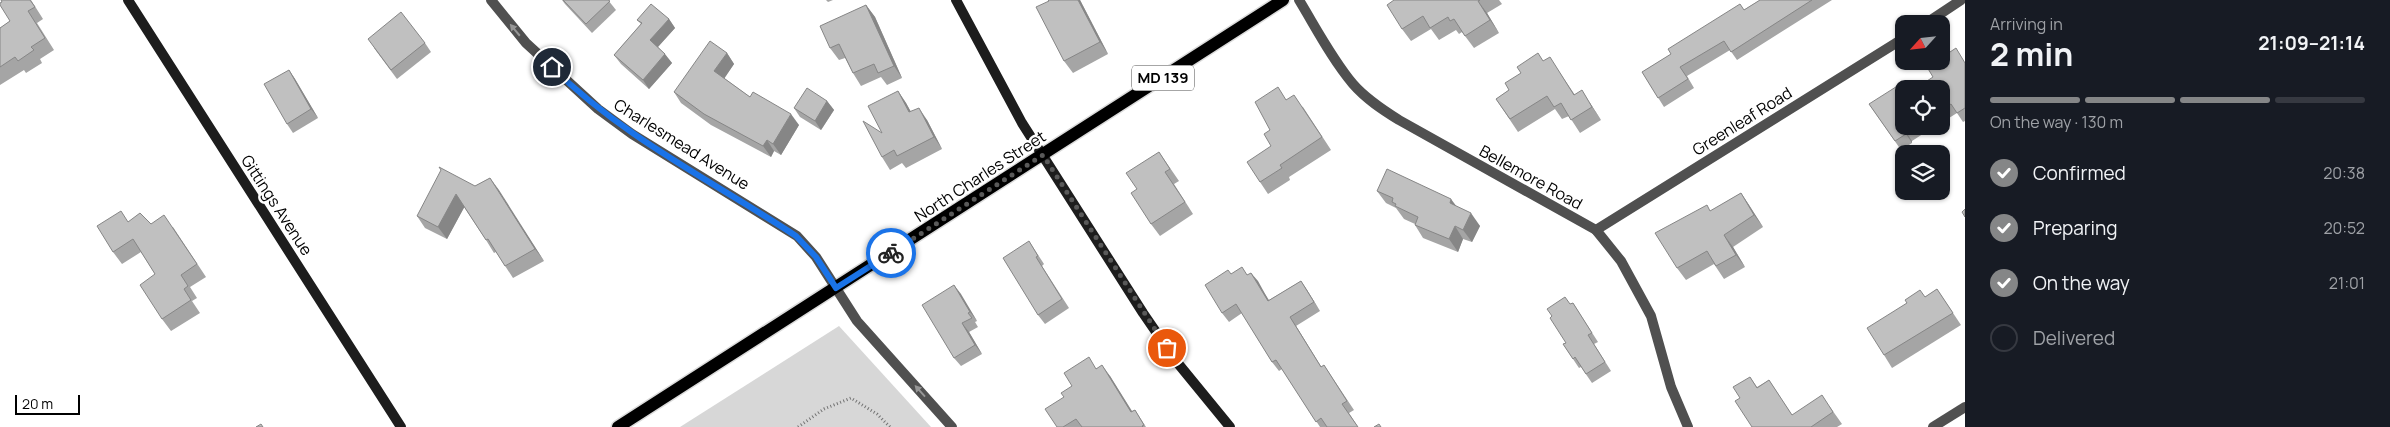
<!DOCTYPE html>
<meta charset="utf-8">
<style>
:root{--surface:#171b24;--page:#20242c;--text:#f1f3f6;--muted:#9ea1a6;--line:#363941;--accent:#858687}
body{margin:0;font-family:Manrope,sans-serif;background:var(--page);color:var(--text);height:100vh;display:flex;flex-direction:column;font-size:19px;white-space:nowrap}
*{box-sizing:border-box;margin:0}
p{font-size:16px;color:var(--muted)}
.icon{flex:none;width:28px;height:28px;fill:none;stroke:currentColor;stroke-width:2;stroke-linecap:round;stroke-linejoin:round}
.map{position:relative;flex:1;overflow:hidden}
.side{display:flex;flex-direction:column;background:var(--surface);width:425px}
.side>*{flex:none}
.needle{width:32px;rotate:243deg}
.fabs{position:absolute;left:1895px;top:15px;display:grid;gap:10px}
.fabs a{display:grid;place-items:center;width:55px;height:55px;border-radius:10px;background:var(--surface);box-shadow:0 1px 4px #0004;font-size:25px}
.scale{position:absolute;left:15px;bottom:12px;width:65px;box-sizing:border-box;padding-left:5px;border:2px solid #000;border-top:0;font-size:14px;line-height:18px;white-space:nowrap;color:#000;-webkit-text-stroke:4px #fff;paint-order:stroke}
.pin{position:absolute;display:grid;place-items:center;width:42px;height:42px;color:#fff;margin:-21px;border:2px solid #fff;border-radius:50%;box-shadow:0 1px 5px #0007}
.courier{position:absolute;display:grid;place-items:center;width:50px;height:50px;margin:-25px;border:4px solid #1a73e8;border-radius:50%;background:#fff;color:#222;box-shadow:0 1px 6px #0007}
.headline em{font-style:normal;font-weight:700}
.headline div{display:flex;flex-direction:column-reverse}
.headline{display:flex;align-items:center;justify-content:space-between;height:85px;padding:0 25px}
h1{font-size:32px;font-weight:700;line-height:38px}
.bar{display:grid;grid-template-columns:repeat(4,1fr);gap:8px 5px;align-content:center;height:60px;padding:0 25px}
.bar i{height:6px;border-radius:4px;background:var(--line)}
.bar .current{background:var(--accent)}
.bar p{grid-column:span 4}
ol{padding:0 25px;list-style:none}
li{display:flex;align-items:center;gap:15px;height:55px}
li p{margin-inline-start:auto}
li .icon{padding:5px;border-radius:50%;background:var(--accent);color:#fff;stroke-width:4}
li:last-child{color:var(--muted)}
li i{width:28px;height:28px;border:2px solid var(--line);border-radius:50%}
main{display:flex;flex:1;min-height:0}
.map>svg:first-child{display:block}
.green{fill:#d7d7d7}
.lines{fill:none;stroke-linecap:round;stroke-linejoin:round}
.primary-casing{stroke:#dbdbdb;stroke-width:15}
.path{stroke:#727272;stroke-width:3;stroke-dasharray:1 2.5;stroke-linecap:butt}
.street{stroke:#505050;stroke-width:10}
.secondary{stroke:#1d1d1d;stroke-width:10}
.primary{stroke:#000;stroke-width:12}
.wall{fill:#a5a5a5}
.shaded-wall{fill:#868686}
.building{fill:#c0c0c0;stroke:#868686}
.oneway{fill:#969696}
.done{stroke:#595959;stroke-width:5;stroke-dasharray:0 9}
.route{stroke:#1a73e8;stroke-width:6}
.labels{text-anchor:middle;stroke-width:5;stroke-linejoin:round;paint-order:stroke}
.shield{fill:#fff;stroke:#4c4c4c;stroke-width:1}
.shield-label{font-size:15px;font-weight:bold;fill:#000}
.street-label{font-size:16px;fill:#000;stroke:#fff}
</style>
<main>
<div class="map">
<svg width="1965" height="427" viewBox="0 0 1965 427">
<rect width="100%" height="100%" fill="#fff"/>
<path class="green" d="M839 326 931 427H680Z"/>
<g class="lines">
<g class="primary-casing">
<path id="primary" d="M618 427 1283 0"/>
</g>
<path class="path" d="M798 427 824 409 851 398 877 414 890 427"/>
<g class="street">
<path d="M491 0 526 43 598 109 632 134 797 236 816 257 857 321 952 427"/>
<path d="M1299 0C1316 28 1332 59 1353 84 1366 99 1383 110 1399 120L1596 230 1621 261 1651 316 1671 387 1688 427"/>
<path d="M1925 24 1961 0"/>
<path d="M1596 230 1904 38"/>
<path d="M1933 427 1965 407"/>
</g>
<g class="secondary">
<path d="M128 0 401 427"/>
<path d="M956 0 1022 123 1143 313 1176 361 1230 427"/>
</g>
<use href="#primary" class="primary"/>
</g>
<g class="wall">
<path d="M31 0 43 19 37 23 54 50 40 59 42 63 26 73 24 70 0 85V28L10 21Z"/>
<path d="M562 0H608L616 10 592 33 565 4Z"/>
<path d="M826 0H833L828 2Z"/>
<path d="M1048 0H1080L1108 54 1073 73 1064 61Z"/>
<path d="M1394 0H1499L1502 4 1487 13 1499 33 1474 48 1462 32 1459 34 1456 30 1439 40 1431 29 1411 41 1402 29Z"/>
<path d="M1760 0H1832L1737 60 1730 50 1687 76 1694 88 1664 107 1642 72Z"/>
<path d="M866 5 875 17 902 78 887 85 881 77 861 86 853 73 845 58 839 60 830 48Z"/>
<path d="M669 19 675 28 658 47 672 63 649 89 621 64 614 55 641 24 637 20Z"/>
<path d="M425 43 431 52 397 79 374 48Z"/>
<path d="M727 53 734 64 724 78 750 97 799 125 781 155 774 151 771 157 711 125 681 103 674 92Z"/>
<path d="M1543 61 1558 70 1575 95 1590 103 1601 120 1580 133 1569 116 1562 119 1555 109 1518 132 1496 99 1509 90Z"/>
<path d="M1965 62V121L1963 122 1957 113 1941 123V89Z"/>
<path d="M289 70 295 79 318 118 293 133 287 124Z"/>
<path d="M898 91 906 103 911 112 927 120 942 149 906 168 902 163 890 170 882 157V133Z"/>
<path d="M1287 100 1303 107 1331 150 1289 177 1290 180 1268 194 1260 182 1271 146 1270 130Z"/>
<path d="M827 101 834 110 821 130 800 117 794 108Z"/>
<path d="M1869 104 1904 126H1935L1912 141V143L1901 150Z"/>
<path d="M1159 152 1179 181 1174 184 1193 214 1160 236 1151 224 1137 189Z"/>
<path d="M490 178 544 261 513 278 496 252 494 253 486 240 464 207 447 239 425 228 417 216 475 186Z"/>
<path d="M1377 191 1457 207 1480 226 1472 242 1463 239 1458 252 1423 238 1415 225V224L1404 219 1396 208 1386 203Z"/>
<path d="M1741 193 1749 205 1763 227 1733 247 1745 267 1724 279 1714 264 1686 280 1677 268 1711 211Z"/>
<path d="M128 222 173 227 206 277 190 287 197 298 192 301 200 313 171 331 162 319 155 274 141 252 122 264 113 252Z"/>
<path d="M1029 241 1044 264 1042 266 1069 308 1045 324 1038 315Z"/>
<path d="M1251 273 1269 300 1301 281 1307 290 1320 311 1296 326 1321 367 1324 365 1354 410 1349 413 1358 427H1320L1282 369 1279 371 1272 362 1242 313 1229 322 1222 313 1232 274 1248 275Z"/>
<path d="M954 285 977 321 975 322 978 327 969 332 982 354 961 366 954 358Z"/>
<path d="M1937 289 1961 325 1892 368 1884 355 1925 297Z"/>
<path d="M1573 303 1598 342 1594 344 1611 371 1592 383 1581 367 1579 368 1563 344 1566 343 1571 304Z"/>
<path d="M1097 368 1110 376 1132 411 1135 410 1146 427H1057L1064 397 1072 386Z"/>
<path d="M1750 377 1757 387 1769 380 1792 415 1830 407 1842 424 1837 427H1752Z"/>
</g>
<g class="shaded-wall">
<path d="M1078 0H1080L1108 54 1100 42Z"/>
<path d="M1478 1 1487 13 1499 33 1490 20Z"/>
<path d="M866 5 875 17 902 78 894 66Z"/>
<path d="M669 19 675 28 656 49 650 40Z"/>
<path d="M727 53 734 64 722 82 714 71Z"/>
<path d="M665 54 672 63 649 89 643 80Z"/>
<path d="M289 70 295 79 318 118 311 109Z"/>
<path d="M1582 90 1590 103 1601 120 1592 107Z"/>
<path d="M898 91 906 103 918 125 909 112Z"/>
<path d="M827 101 834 110 821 130 815 121Z"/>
<path d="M919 108 927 120 942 149 934 137Z"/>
<path d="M791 114 799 125 781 155 773 144Z"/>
<path d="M1906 132 1912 141V143L1906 134Z"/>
<path d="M767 140 774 151 771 157 763 146Z"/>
<path d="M490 178 499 190 544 261 535 249Z"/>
<path d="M1741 193 1749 205 1763 227 1754 215Z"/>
<path d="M456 194 465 206 447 239 438 227Z"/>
<path d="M1451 199 1460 211 1450 203Z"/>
<path d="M1471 213 1480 226 1472 242 1463 230Z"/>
<path d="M1455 226 1463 239 1458 252 1449 239Z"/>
<path d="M1724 235 1733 247 1745 267 1736 255Z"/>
<path d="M1251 273 1258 281 1274 310 1268 301Z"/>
<path d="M1301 281 1307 290 1320 311 1314 302Z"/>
<path d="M954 285 961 294 977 321 970 312Z"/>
<path d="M1290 317 1296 326 1327 376 1321 367Z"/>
<path d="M962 323 969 332 982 354 975 345Z"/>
<path d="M1102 365 1110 376 1139 423 1131 412Z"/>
</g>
<g class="building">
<path d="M1 0H30L35 7 28 11 45 38 31 47 34 50 18 61 15 57 0 67V28L10 21 0 5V3L2 2Z"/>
<path d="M563 0H608L610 1 586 24Z"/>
<path d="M1048 0H1078L1100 42 1064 61 1036 7 1049 1Z"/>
<path d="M1394 0H1480L1478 1 1490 20 1465 36 1454 19 1450 21 1448 17 1430 28 1423 16 1402 29 1387 5Z"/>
<path d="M1760 0H1812L1731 52 1724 41 1680 67 1688 79 1658 98 1642 72 1671 54 1668 49 1740 4 1744 10Z"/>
<path d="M651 4 669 19 650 40 665 54 643 80 614 55 642 23 637 20Z"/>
<path d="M866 5 894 66 878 73 874 64 853 73 839 44 830 48 820 26Z"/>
<path d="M401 12 425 43 391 70 368 39Z"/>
<path d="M710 41 727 53 714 71 750 97 753 92 791 114 773 144 767 140 763 146 704 114 674 92Z"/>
<path d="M1956 48 1965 63V108L1957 113 1951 104 1941 110V89H1915L1933 77 1927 67 1936 61H1941V58Z"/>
<path d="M1538 53 1543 61 1550 57 1574 95 1582 90 1592 107 1571 120 1561 103 1554 107 1547 96 1510 119 1496 99 1509 90 1505 83 1521 73 1517 67Z"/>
<path d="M289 70 311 109 287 124 264 84Z"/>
<path d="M1899 85 1904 92V126H1915L1906 132V134L1895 141 1869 104Z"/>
<path d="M1278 87 1286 100 1294 95 1322 137 1280 165 1282 168 1260 182 1247 162 1271 146 1264 134 1270 130 1255 102Z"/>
<path d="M807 88 827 101 815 121 794 108Z"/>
<path d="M898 91 909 112 919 108 934 137 897 156 894 150 882 157 863 121 882 133 868 106Z"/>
<path d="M1159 152 1170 169 1165 172 1185 202 1151 224 1131 193 1137 189 1126 173Z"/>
<path d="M439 167 475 186 490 178 535 249 505 266 488 239 486 240 456 194 438 227 417 216 441 170Z"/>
<path d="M1387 169 1451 199 1450 203 1471 213 1463 230 1455 226 1449 239 1415 225 1418 217 1395 206 1396 204 1392 202 1393 198 1377 191Z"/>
<path d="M1741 193 1754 215 1724 235 1736 255 1716 266 1707 251 1677 268 1655 233 1707 205 1710 211Z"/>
<path d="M1965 209V217L1962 212Z"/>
<path d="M121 211 128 222 140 213 151 224 164 215 197 264 181 275 188 286 184 289 191 300 162 319 140 285 155 274 133 239 113 252 97 226Z"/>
<path d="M1029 241 1038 256 1036 257 1062 299 1038 315 1003 258Z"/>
<path d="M1242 267 1247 275 1251 273 1268 301 1301 281 1314 302 1290 317 1321 367 1324 365 1347 401 1342 404 1358 427H1327L1321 418 1316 422 1276 360 1272 362 1236 304 1222 313 1205 285 1228 270 1231 274Z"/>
<path d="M954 285 970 312 968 313 972 318 962 323 975 345 954 358 922 305Z"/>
<path d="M1937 289 1953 313 1884 355 1867 328 1907 303 1905 300 1920 290 1925 297Z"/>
<path d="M1565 297 1570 304 1573 303 1592 333 1588 335 1605 362 1586 374 1575 357 1573 359 1563 344 1566 343 1550 318 1552 316 1547 309Z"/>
<path d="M1089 357 1096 369 1102 365 1131 412 1135 410 1144 425 1142 426 1143 427H1082L1076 419 1063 427H1057L1045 409 1064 397 1061 393 1072 386 1064 373Z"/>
<path d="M1750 377 1757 388 1769 380 1792 415 1822 395 1833 412 1811 427H1752L1735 401 1740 398 1733 387Z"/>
<path d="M261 424 263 427H256Z"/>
<path d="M1379 424 1381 427H1374Z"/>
</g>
<defs><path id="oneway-solid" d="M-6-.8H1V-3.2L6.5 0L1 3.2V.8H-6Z" transform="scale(1.25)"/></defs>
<g class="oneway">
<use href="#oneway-solid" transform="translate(515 30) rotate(-130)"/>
<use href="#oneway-solid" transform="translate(920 391) rotate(-132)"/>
</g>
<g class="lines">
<path class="done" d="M891 253 1043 155 1167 348"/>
<path class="route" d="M552 67C622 137 714 182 796 236L816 257 836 288 891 253"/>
</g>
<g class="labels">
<rect class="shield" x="1132" y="65.5" width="62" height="25" rx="4"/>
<g class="shield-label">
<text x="1163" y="83">MD 139</text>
</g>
<g class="street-label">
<text transform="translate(1742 121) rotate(-32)" y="6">Greenleaf Road</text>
<text transform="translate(682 144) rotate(32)" y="6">Charlesmead Avenue</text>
<text transform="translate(980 176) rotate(-33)" y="6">North Charles Street</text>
<text transform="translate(1531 177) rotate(29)" y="6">Bellemore Road</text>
<text transform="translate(277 205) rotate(57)" y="6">Gittings Avenue</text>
</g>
</g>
</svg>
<div class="fabs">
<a><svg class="needle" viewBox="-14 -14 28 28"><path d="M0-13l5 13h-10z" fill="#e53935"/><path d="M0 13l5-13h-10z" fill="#9ea1a6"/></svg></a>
<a><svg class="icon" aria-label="locate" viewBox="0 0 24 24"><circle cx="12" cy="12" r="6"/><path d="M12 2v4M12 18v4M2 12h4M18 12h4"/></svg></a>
<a><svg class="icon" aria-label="layers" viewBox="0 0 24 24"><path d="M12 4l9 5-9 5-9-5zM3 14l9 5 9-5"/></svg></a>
</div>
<div class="scale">20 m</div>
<div class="pin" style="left:1167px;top:348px;background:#ea580c"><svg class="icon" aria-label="bag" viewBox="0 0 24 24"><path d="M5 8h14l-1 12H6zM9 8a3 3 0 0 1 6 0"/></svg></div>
<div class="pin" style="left:552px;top:67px;background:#1f2937"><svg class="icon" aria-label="home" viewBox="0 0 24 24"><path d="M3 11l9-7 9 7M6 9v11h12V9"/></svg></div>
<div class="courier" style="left:891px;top:253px"><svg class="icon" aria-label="bike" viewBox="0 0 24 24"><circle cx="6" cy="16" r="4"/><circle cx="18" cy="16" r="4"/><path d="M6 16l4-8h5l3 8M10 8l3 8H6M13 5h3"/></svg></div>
</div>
<section class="side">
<div class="headline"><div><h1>2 min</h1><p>Arriving in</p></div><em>21:09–21:14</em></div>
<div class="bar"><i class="current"></i><i class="current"></i><i class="current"></i><i></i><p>On the way · 130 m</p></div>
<ol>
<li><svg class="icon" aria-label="check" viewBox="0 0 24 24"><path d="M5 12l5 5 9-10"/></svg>Confirmed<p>20:38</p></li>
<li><svg class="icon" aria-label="check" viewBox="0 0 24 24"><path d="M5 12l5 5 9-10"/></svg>Preparing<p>20:52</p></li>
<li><svg class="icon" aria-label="check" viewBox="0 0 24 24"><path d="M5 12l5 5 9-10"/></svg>On the way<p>21:01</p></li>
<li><i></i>Delivered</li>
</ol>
</section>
</main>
